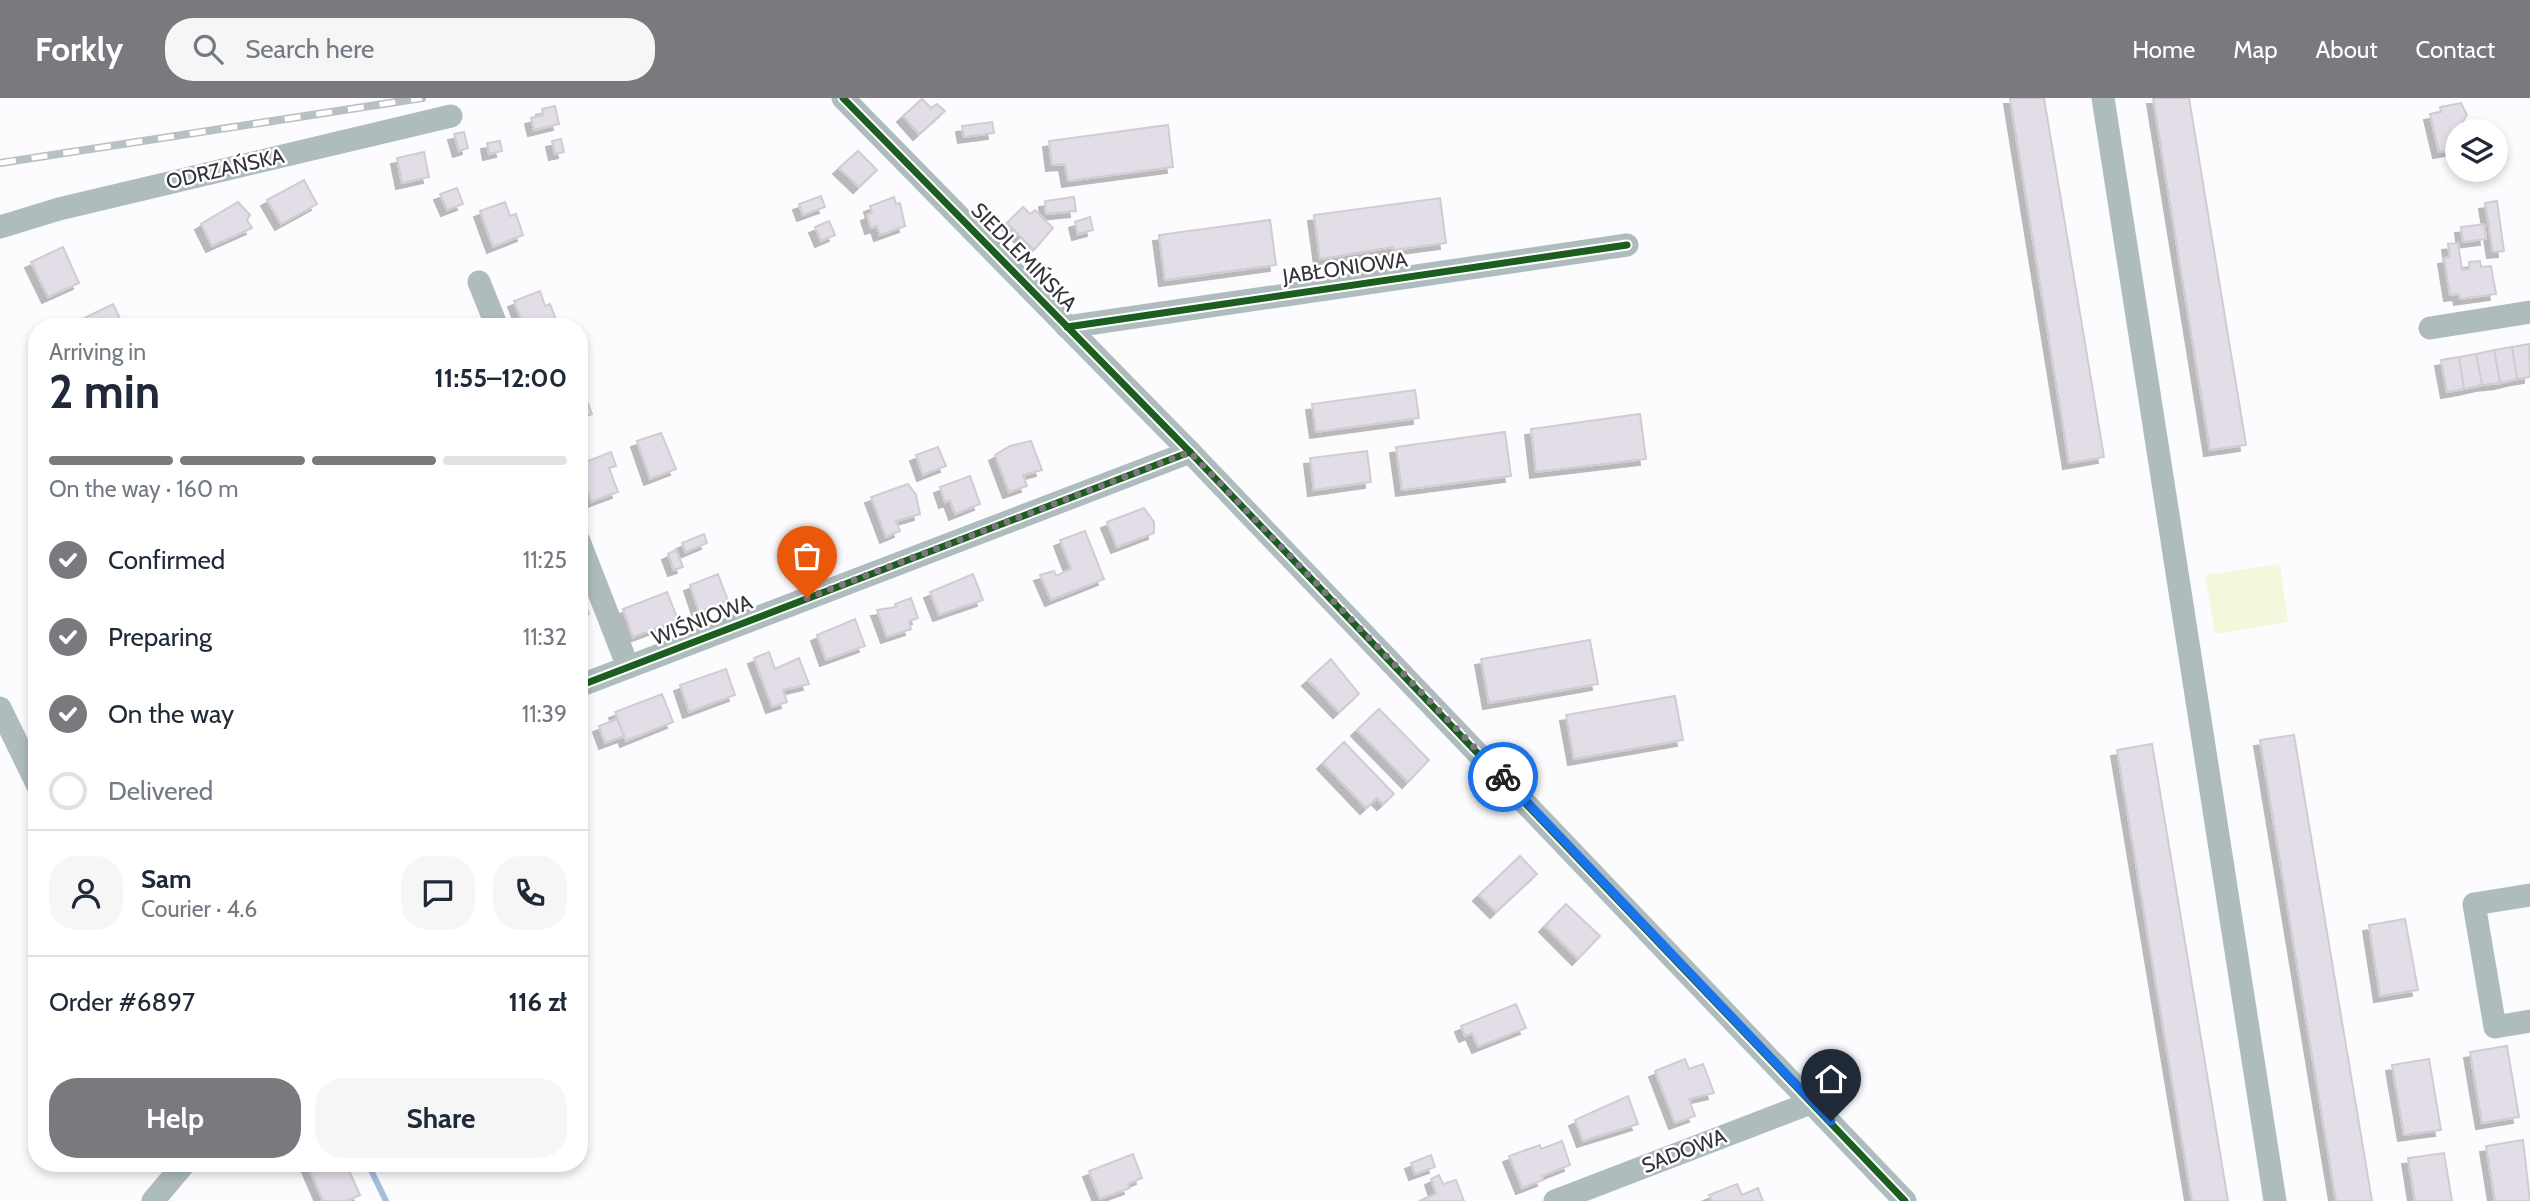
<!DOCTYPE html>
<meta charset="utf-8">
<style>
:root{--surface:#fff;--page:#f6f6f7;--text:#1f2937;--muted:#747a83;--line:#e0e1e3;--accent:#7b787e}
body{margin:0;font-family:Cabin,sans-serif;background:var(--page);color:var(--text);height:100vh;display:flex;flex-direction:column;font-size:26px;white-space:nowrap}
*{box-sizing:border-box;margin:0}
p{font-size:23px;color:var(--muted)}
.icon{flex:none;width:38px;height:38px;fill:none;stroke:currentColor;stroke-width:2;stroke-linecap:round;stroke-linejoin:round}
.map{position:relative;flex:1;overflow:hidden}
.details{position:absolute;left:28px;top:220px;width:560px;height:854px;display:flex;flex-direction:column;background:var(--surface);border-radius:28px;box-shadow:0 4px 10px #0003}
.details>*{flex:none}
.controls{position:absolute;left:2445px;top:21px;display:grid;gap:14px}
.controls a{display:grid;place-items:center;width:63px;height:63px;border-radius:50%;background:var(--surface);box-shadow:0 4px 10px #0003;font-size:35px}
.pin{position:absolute;display:grid;place-items:center;width:60px;height:60px;color:#fff;margin:-72px -30px;border-radius:50% 50% 50% 0;rotate:-45deg;box-shadow:0 0 7px #0007}
.pin .icon{rotate:45deg}
.courier{position:absolute;display:grid;place-items:center;width:70px;height:70px;margin:-35px;border:5px solid #1a73e8;border-radius:50%;background:#fff;color:#222;box-shadow:0 2px 9px #0007}
.overview em{font-style:normal;font-weight:800}
.overview div{display:flex;flex-direction:column-reverse}
.overview{display:flex;align-items:center;justify-content:space-between;height:119px;padding:0 21px}
h1{font-size:46px;font-weight:800;line-height:52px}
.bar{display:grid;grid-template-columns:repeat(4,1fr);gap:10px 7px;align-content:center;height:84px;padding:0 21px}
.bar i{height:9px;border-radius:5px;background:var(--line)}
.bar .selected{background:var(--accent)}
.bar p{grid-column:span 4}
.line{display:flex;align-items:center;gap:18px;padding:0 21px;border-top:2px solid var(--line)}
.line div{flex:1}
.round{display:grid;place-items:center;flex:none;width:74px;height:74px;border-radius:28px;background:var(--page)}
ol{padding:0 21px;list-style:none}
li{display:flex;align-items:center;gap:21px;height:77px}
li p{margin-inline-start:auto}
li .icon{padding:7px;border-radius:50%;background:var(--accent);color:#fff;stroke-width:4}
li:last-child{color:var(--muted)}
li i{width:38px;height:38px;border:4px solid var(--line);border-radius:50%}
.cta{display:flex;gap:14px;margin-top:auto;padding:14px 21px}
.cta a{flex:1;height:80px;border-radius:28px;background:var(--accent);color:#fff;font-size:28px;font-weight:800;line-height:80px;text-align:center}
.cta a+a{background:var(--page);color:var(--text)}
header{display:flex;align-items:center;gap:42px;box-sizing:border-box;height:98px;padding:0 35px;background:var(--accent);color:#fff}
header strong{font-size:33px}
nav{display:flex;gap:38px;margin-inline-start:auto;font-size:24px}
.search{width:490px;height:63px;background:var(--page);display:flex;align-items:center;gap:18px;box-sizing:border-box;padding:0 24px;border-radius:28px;color:var(--muted);font-size:26px}
.map>svg:first-child{display:block}
.green{fill:#f5f7dd}
.lines{fill:none;stroke-linecap:round;stroke-linejoin:round}
.stream{stroke:#a5bedb;stroke-width:6}
.building{fill:#e3dde7;stroke:#cfcdd2;stroke-width:2;filter:url(#shadow)}
.minor{stroke:#aebcbe;stroke-width:23}
.rail-casing{stroke:#b8c0c2;stroke-width:8}
.rail{stroke:#fff;stroke-width:5;stroke-dasharray:16;stroke-linecap:butt}
.cycleway-casing{stroke:#fff;stroke-width:11}
.cycleway{stroke:#1b5e20;stroke-width:7}
.done{stroke:#7b787e;stroke-width:7;stroke-dasharray:0 12.6}
.route{stroke:#1a73e8;stroke-width:9}
.labels{text-anchor:middle;stroke-width:5;stroke-linejoin:round;paint-order:stroke}
.street-label{font-size:21px;fill:#353239;stroke:#fff}
</style>
<header>
<strong>Forkly</strong>
<div class="search"><svg class="icon" aria-label="search" viewBox="0 0 24 24"><circle cx="10" cy="10" r="6"/><path d="M15 15l6 6"/></svg>Search here</div>
<nav><a>Home</a><a>Map</a><a>About</a><a>Contact</a></nav>
</header>
<div class="map">
<svg width="2530" height="1103" viewBox="0 0 2530 1103">
<defs>
<filter id="shadow"><feDropShadow dx="-6" dy="6" stdDeviation="0" flood-color="#0004"/></filter>
</defs>
<rect width="100%" height="100%" fill="#fcfbfd"/>
<path class="green" d="M2280 466 2288 524 2215 536 2205 477Z"/>
<g class="lines">
<path class="stream" d="M368 1066 386 1103"/>
</g>
<g class="building">
<path d="M2010 0H2044L2104 359 2069 365Z"/>
<path d="M2153 0H2189L2246 347 2210 352Z"/>
<path d="M922 1 931 10 937 6 945 13 919 36 903 18Z"/>
<path d="M2461 5 2467 17 2462 25 2464 33H2457V51L2439 54 2430 16 2441 14 2440 9Z"/>
<path d="M555 8 559 26 534 32 531 20 543 17 542 11Z"/>
<path d="M992 24 994 35 964 39 962 28Z"/>
<path d="M1168 27 1173 69 1068 83 1065 66 1052 67 1049 43Z"/>
<path d="M464 34 468 50 459 53 454 36Z"/>
<path d="M561 41 564 54 555 56 552 43Z"/>
<path d="M500 43 502 53 489 56 487 45Z"/>
<path d="M858 53 877 72 859 89 839 70Z"/>
<path d="M424 54 429 79 402 85 397 60Z"/>
<path d="M304 82 317 106 281 126 267 102Z"/>
<path d="M457 90 463 106 447 112 440 96Z"/>
<path d="M821 98 825 109 803 117 799 106Z"/>
<path d="M894 99 896 106 900 105 905 128 880 137 877 128 871 130 867 117 872 115 870 108Z"/>
<path d="M1074 99 1076 113 1046 116 1045 103Z"/>
<path d="M1440 100 1446 145 1394 152 1393 149 1320 161 1314 117Z"/>
<path d="M2497 103 2504 153 2493 154 2485 105Z"/>
<path d="M238 104 250 117 247 122 252 130 212 148 201 126Z"/>
<path d="M505 104 510 118 516 116 523 137 493 149 480 113Z"/>
<path d="M1023 109 1030 116 1035 112 1053 130 1034 152 1007 125Z"/>
<path d="M1090 119 1093 132 1078 136 1075 124Z"/>
<path d="M1270 122 1276 167 1165 182 1159 137Z"/>
<path d="M829 123 835 137 821 143 815 129Z"/>
<path d="M2484 126 2486 141 2463 144 2461 129Z"/>
<path d="M2458 145 2462 172 2469 171V164L2480 163 2481 169 2491 168 2496 196 2460 201 2459 196 2450 197 2444 160 2450 159 2448 146Z"/>
<path d="M63 149 79 185 48 199 31 164Z"/>
<path d="M540 193 545 208 550 206 558 227 524 229 514 203Z"/>
<path d="M113 206 124 229H66Z"/>
<path d="M2529 246 2530 279 2517 281 2512 249Z"/>
<path d="M2512 249 2517 281 2500 285 2494 252Z"/>
<path d="M2494 252 2500 285 2482 287 2476 256Z"/>
<path d="M2476 256 2482 287 2464 291 2459 259Z"/>
<path d="M2459 259 2464 291 2447 294 2441 262Z"/>
<path d="M1415 292 1419 320 1316 334 1312 306Z"/>
<path d="M584 296 592 316 579 321V297Z"/>
<path d="M1640 316 1646 361 1536 374 1531 331Z"/>
<path d="M1505 334 1511 378 1402 392 1396 349Z"/>
<path d="M661 335 676 371 650 381 637 343Z"/>
<path d="M1031 343 1042 372 1023 377 1027 388 1009 394 995 357 1010 348Z"/>
<path d="M938 349 946 368 923 377 916 357Z"/>
<path d="M1367 353 1371 384 1314 392 1310 360Z"/>
<path d="M611 354 616 368 609 370 618 394 591 404 580 366Z"/>
<path d="M970 378 980 406 955 416 950 402 945 404 940 389Z"/>
<path d="M908 386 916 397 920 416 896 423 900 433 886 439 871 399Z"/>
<path d="M1144 410 1154 424V435L1117 449 1107 424Z"/>
<path d="M1085 433 1104 481 1051 502 1040 477 1054 473 1056 478 1071 471 1060 442Z"/>
<path d="M704 436 707 445 686 454 682 445Z"/>
<path d="M676 452 683 469 674 472 668 456Z"/>
<path d="M718 476 728 503 699 514 690 487Z"/>
<path d="M973 476 983 502 939 517 930 494Z"/>
<path d="M579 489 589 516 580 519 583 527 579 528Z"/>
<path d="M667 494 678 522 633 539 623 511Z"/>
<path d="M911 500 918 520 909 523 911 531 887 539 877 512 896 509 895 506Z"/>
<path d="M855 521 865 548 826 562 817 537Z"/>
<path d="M1590 542 1598 586 1489 605 1481 561Z"/>
<path d="M769 554 775 571 799 560 809 586 783 592 787 604 772 609 754 560Z"/>
<path d="M1331 561 1359 596 1339 614 1308 582Z"/>
<path d="M726 571 735 597 689 614 680 587Z"/>
<path d="M662 596 673 624 626 643 615 614Z"/>
<path d="M1675 598 1683 642 1574 661 1566 617Z"/>
<path d="M1379 611 1429 662 1408 684 1357 632Z"/>
<path d="M617 621 624 638 605 645 599 628Z"/>
<path d="M2294 637 2372 1103H2336L2260 642Z"/>
<path d="M1344 644 1394 696 1383 706 1377 700 1366 710 1323 665Z"/>
<path d="M2152 646 2228 1103H2192L2117 652Z"/>
<path d="M1520 758 1537 776 1496 814 1479 797Z"/>
<path d="M1566 806 1600 838 1578 861 1545 828Z"/>
<path d="M2405 821 2418 892 2380 898 2369 827Z"/>
<path d="M1516 906 1526 930 1478 949 1472 935 1465 938 1461 928Z"/>
<path d="M2507 948 2519 1019 2482 1025 2470 954Z"/>
<path d="M1685 961 1689 971 1703 966 1714 995 1689 1001 1695 1018 1675 1025 1655 973Z"/>
<path d="M2429 961 2441 1032 2404 1037 2392 967Z"/>
<path d="M1628 998 1638 1026 1583 1043 1575 1022Z"/>
<path d="M2523 1042 2530 1103H2495L2486 1048Z"/>
<path d="M1562 1043 1570 1067 1542 1078 1543 1082 1522 1090 1509 1058 1540 1047 1541 1051Z"/>
<path d="M2444 1055 2452 1103H2415L2408 1060Z"/>
<path d="M1133 1056 1142 1080 1128 1086 1130 1090 1100 1101 1089 1073Z"/>
<path d="M1431 1057 1435 1069 1415 1076 1411 1065Z"/>
<path d="M307 1066H346L360 1097 347 1103H323Z"/>
<path d="M1439 1077 1443 1086 1456 1082 1464 1103H1419L1436 1096 1431 1081Z"/>
<path d="M1737 1086 1742 1097 1758 1090 1763 1103H1712L1709 1097Z"/>
</g>
<g class="lines">
<g class="minor">
<path d="M843 0 1190 354 1905 1103"/>
<path d="M2103 0 2275 1103"/>
<path d="M0 129 59 111 451 18"/>
<path d="M479 184 497 229"/>
<path d="M1067 229 1627 147"/>
<path d="M2430 230 2530 214"/>
<path d="M579 443 628 569"/>
<path d="M579 588 1190 354"/>
<path d="M0 610 37 686"/>
<path d="M2530 797 2474 806 2495 929 2530 923"/>
<path d="M153 1103 184 1066"/>
<path d="M1555 1103 1813 1004"/>
</g>
<g class="rail-casing">
<path id="rail" d="M0 65 422 0"/>
</g>
<use href="#rail" class="rail"/>
<g class="cycleway-casing">
<g id="cycleway">
<path d="M843 0 1190 354 1905 1103"/>
<path d="M1067 229 1627 147"/>
<path d="M579 588 1190 354"/>
</g>
</g>
<use href="#cycleway" class="cycleway"/>
</g>
<g class="lines">
<path class="done" d="M807 500 1190 354 1503 679"/>
<path class="route" d="M1503 679 1831 1023"/>
</g>
<g class="labels">
<g class="street-label">
<text transform="translate(225 71) rotate(-13)" y="7">ODRZAŃSKA</text>
<text transform="translate(1024 159) rotate(46)" y="7">SIEDLEMIŃSKA</text>
<text transform="translate(1345 170) rotate(-8)" y="7">JABŁONIOWA</text>
<text transform="translate(702 522) rotate(-21)" y="7">WIŚNIOWA</text>
<text transform="translate(1684 1053) rotate(-21)" y="7">SADOWA</text>
</g>
</g>
</svg>
<div class="controls">
<a><svg class="icon" aria-label="layers" viewBox="0 0 24 24"><path d="M12 4l9 5-9 5-9-5zM3 14l9 5 9-5"/></svg></a>
</div>
<div class="pin" style="left:807px;top:500px;background:#ea580c"><svg class="icon" aria-label="bag" viewBox="0 0 24 24"><path d="M5 8h14l-1 12H6zM9 8a3 3 0 0 1 6 0"/></svg></div>
<div class="pin" style="left:1831px;top:1023px;background:#1f2937"><svg class="icon" aria-label="home" viewBox="0 0 24 24"><path d="M3 11l9-7 9 7M6 9v11h12V9"/></svg></div>
<div class="courier" style="left:1503px;top:679px"><svg class="icon" aria-label="bike" viewBox="0 0 24 24"><circle cx="6" cy="16" r="4"/><circle cx="18" cy="16" r="4"/><path d="M6 16l4-8h5l3 8M10 8l3 8H6M13 5h3"/></svg></div>
<section class="details">
<div class="overview"><div><h1>2 min</h1><p>Arriving in</p></div><em>11:55–12:00</em></div>
<div class="bar"><i class="selected"></i><i class="selected"></i><i class="selected"></i><i></i><p>On the way · 160 m</p></div>
<ol>
<li><svg class="icon" aria-label="check" viewBox="0 0 24 24"><path d="M5 12l5 5 9-10"/></svg>Confirmed<p>11:25</p></li>
<li><svg class="icon" aria-label="check" viewBox="0 0 24 24"><path d="M5 12l5 5 9-10"/></svg>Preparing<p>11:32</p></li>
<li><svg class="icon" aria-label="check" viewBox="0 0 24 24"><path d="M5 12l5 5 9-10"/></svg>On the way<p>11:39</p></li>
<li><i></i>Delivered</li>
</ol>
<div class="line" style="height:126px"><a class="round"><svg class="icon" aria-label="person" viewBox="0 0 24 24"><circle cx="12" cy="8" r="4"/><path d="M4 21q1-7 8-7t8 7"/></svg></a><div><b>Sam</b><p>Courier · 4.6</p></div><a class="round"><svg class="icon" aria-label="chat" viewBox="0 0 24 24"><path d="M4 5h16v11H9l-5 4z"/></svg></a><a class="round"><svg class="icon" aria-label="phone" viewBox="0 0 24 24"><path d="M5 4h4l2 5-3 2q2 4 5 5l2-3 5 2v4C11 20 4 13 5 4z"/></svg></a></div>
<div class="line" style="height:91px"><div>Order #6897</div><b>116 zł</b></div>
<div class="cta"><a>Help</a><a>Share</a></div>
</section>
</div>
